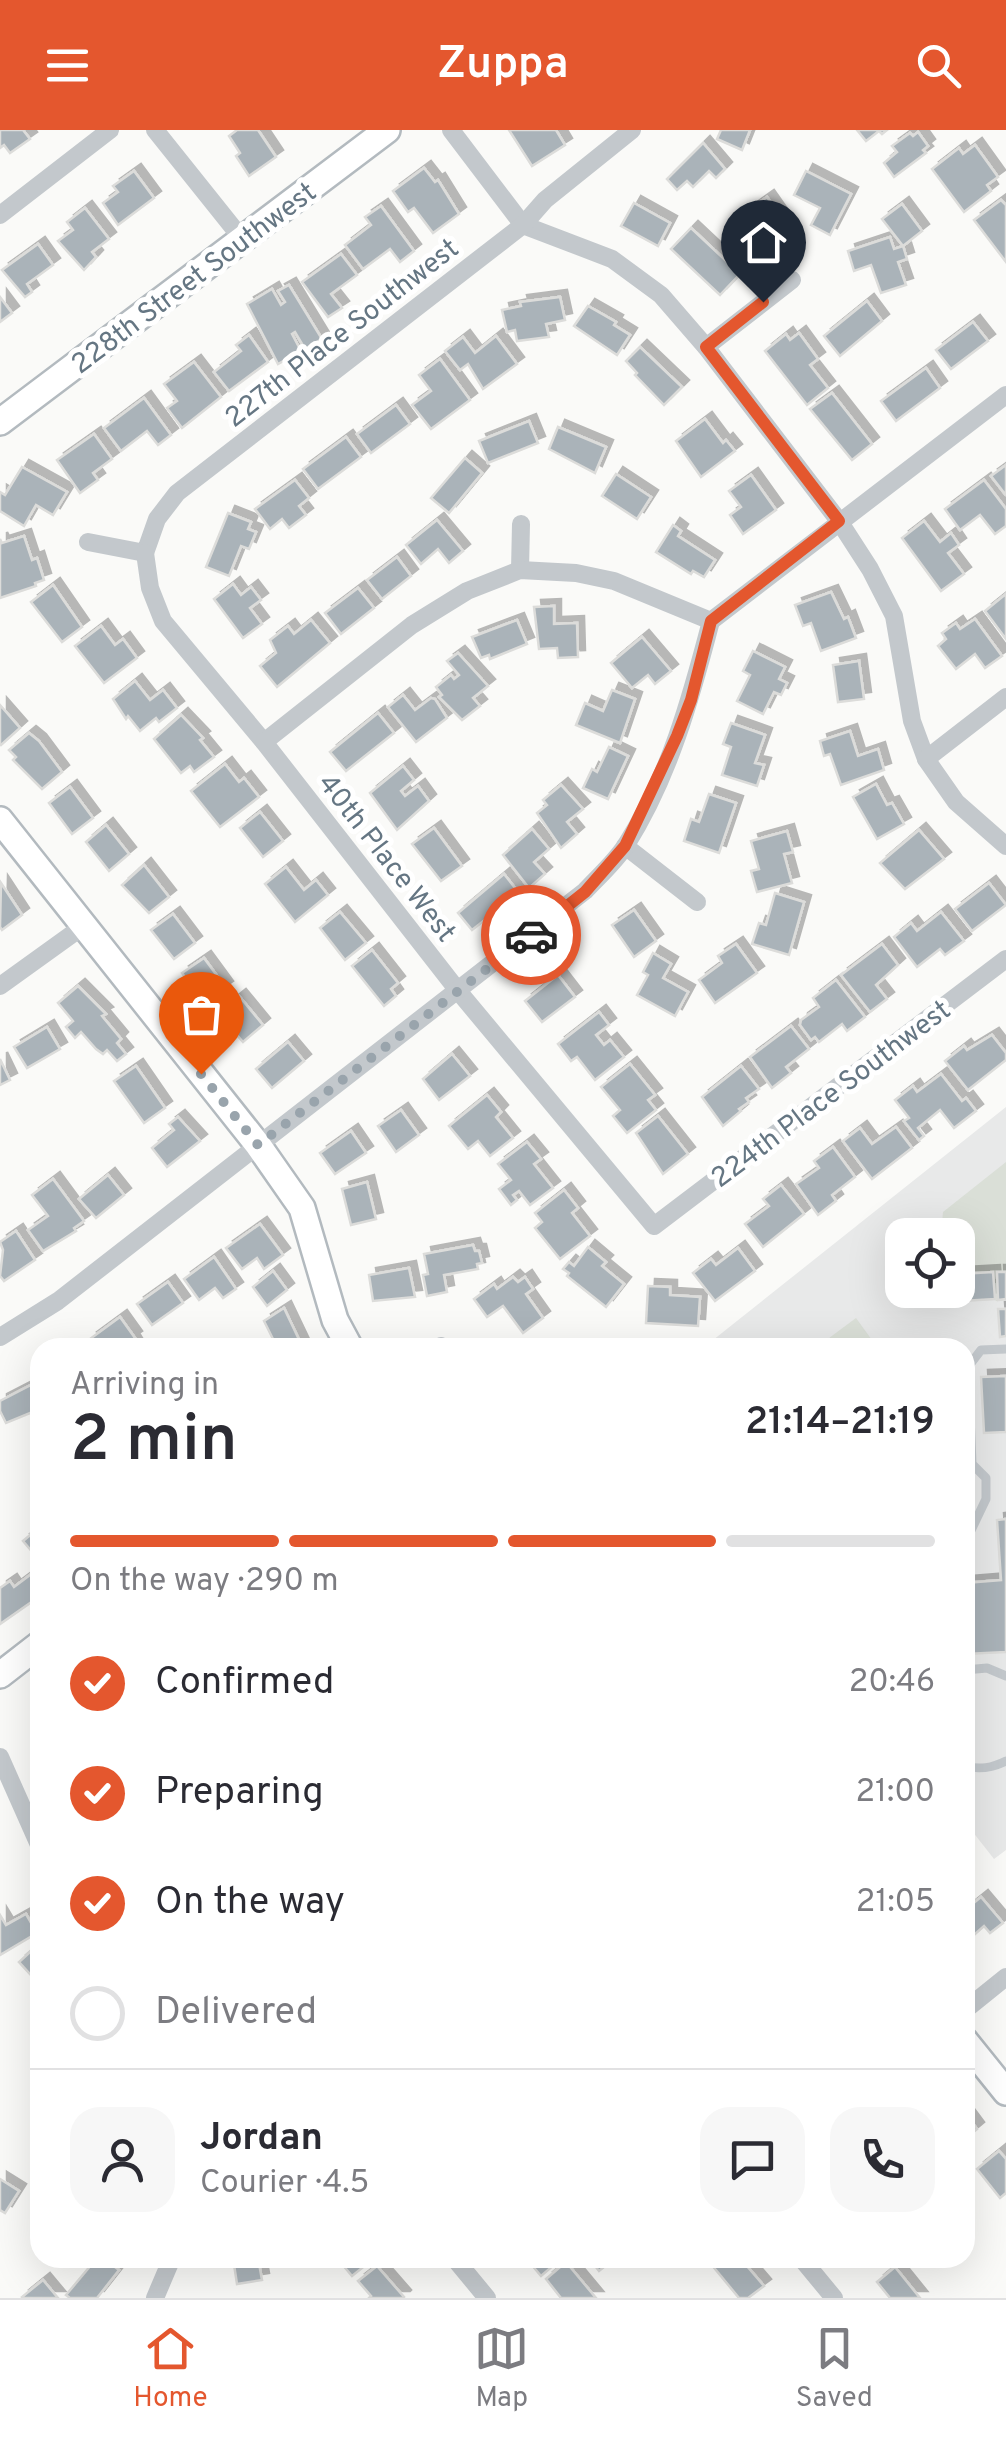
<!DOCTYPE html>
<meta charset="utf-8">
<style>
:root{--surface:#fff;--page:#f7f7f7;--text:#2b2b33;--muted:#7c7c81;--line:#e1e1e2;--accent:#e4572e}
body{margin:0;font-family:Overpass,sans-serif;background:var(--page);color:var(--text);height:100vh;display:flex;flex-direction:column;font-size:38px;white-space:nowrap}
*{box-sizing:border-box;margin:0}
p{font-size:32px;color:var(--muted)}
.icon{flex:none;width:55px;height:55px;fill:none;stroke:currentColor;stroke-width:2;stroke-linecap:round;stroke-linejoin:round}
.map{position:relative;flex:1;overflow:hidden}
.drawer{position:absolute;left:30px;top:1208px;width:945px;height:930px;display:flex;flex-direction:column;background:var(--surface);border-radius:30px;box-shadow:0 10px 40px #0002}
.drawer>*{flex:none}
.fabs{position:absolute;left:885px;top:1088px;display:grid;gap:20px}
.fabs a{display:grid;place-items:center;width:90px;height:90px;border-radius:20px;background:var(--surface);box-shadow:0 10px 40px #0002;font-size:50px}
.pin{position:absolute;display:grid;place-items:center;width:85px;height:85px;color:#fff;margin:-102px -42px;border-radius:50% 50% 50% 0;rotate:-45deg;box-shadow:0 0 10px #0007}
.pin .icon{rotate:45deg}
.courier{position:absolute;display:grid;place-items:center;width:100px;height:100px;margin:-50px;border:8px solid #e4572e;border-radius:50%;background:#fff;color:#222;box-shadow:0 2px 12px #0007}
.head em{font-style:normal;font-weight:600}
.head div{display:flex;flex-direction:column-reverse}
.head{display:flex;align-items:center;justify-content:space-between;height:170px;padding:0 40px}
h1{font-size:65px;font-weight:600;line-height:75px}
.bar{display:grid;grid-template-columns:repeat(4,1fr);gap:15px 10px;align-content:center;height:120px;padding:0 40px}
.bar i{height:12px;border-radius:8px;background:var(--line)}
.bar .current{background:var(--accent)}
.bar p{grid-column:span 4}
.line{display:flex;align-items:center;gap:25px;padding:0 40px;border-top:2px solid var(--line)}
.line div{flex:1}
.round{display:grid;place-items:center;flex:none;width:105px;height:105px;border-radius:30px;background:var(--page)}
ol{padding:0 40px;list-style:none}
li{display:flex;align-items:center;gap:30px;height:110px}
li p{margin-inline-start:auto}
li .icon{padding:10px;border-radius:50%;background:var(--accent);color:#fff;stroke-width:4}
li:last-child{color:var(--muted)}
li i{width:55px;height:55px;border:5px solid var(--line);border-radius:50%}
header{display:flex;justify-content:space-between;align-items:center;height:130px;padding:0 40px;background:var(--accent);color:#fff;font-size:45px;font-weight:600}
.dock{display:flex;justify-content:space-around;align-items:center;height:140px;border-top:2px solid var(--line);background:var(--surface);font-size:28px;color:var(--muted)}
.dock a{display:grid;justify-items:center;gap:5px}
.dock .current{color:var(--accent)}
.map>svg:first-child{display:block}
.built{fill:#e8e9e9;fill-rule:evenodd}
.green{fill:#dadfd7}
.building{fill:#aab3b9;stroke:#dcdcda;stroke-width:2.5;filter:url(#shadow)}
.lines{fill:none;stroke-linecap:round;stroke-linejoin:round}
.secondary-casing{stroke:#b3babf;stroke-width:30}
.lane{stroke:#c3c8cc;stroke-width:9}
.street{stroke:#c3c8cc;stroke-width:18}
.secondary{stroke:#fff;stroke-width:25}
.done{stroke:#99a4ac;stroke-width:10;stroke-dasharray:0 18}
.route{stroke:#e4572e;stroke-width:12}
.labels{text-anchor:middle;stroke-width:10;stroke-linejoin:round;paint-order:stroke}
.street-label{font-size:28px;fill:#657683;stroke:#fff}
</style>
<header><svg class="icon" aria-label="menu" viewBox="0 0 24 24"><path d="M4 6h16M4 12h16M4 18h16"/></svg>Zuppa<svg class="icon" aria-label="search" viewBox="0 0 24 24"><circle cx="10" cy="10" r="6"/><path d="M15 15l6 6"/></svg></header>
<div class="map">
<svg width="1006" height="2168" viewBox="0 0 1006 2168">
<defs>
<filter id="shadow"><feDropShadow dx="7" dy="-7" stdDeviation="0" flood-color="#0004"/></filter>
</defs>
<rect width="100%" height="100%" fill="#fafaf8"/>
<path class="built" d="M1006 977V1720L994 1729 965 1692V1218H703ZM902 1105H958V1160H902Z"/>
<g class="green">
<path d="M1006 1032V1170L996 1171 958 1127V1105H941L943 1082Z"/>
<path d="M856 1188 877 1217H817Z"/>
</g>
<g class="building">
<path d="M0 0H23L30 9 10 23 4 15 0 18Z"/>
<path d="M237 0H258L276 27 249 46 236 26 240 23 229 6Z"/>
<path d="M509 0H556L565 15 532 36Z"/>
<path d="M721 0H750L742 20 717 9Z"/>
<path d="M857 0H887L882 4 879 1 866 11Z"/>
<path d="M918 2 928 16 923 20 926 23 894 47 884 33 897 22 892 16 910 3 913 6Z"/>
<path d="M703 13 725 39 716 48 709 41 693 57 687 51 677 60 667 49Z"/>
<path d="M975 15 998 47 987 55 991 61 964 82 932 39 959 18 963 24Z"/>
<path d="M424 38 435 52 438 50 459 84 433 103 414 78 408 82 393 61Z"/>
<path d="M134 41 154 68 118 95 103 73 118 62 113 56Z"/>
<path d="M806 41 851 64 830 105 811 95 820 78 794 65Z"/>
<path d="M767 67 781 87 745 113 731 93Z"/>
<path d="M1001 70 1006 75V132L974 90Z"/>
<path d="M634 73 670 93 658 116 621 96Z"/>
<path d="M902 74 922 101 903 116 882 89Z"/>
<path d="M381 76 414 121 400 132 390 119 363 139 345 115 371 95 365 87Z"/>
<path d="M85 78 109 109 92 122 96 127 84 140 58 111 73 100 67 92Z"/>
<path d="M691 98 740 144 720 165 671 119Z"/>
<path d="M890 107 894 119 903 116 907 129 898 132 906 155 881 163 871 135 854 141 848 121Z"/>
<path d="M38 114 53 135 27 154 32 162 25 167 2 140Z"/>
<path d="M341 124 357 145 331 164 342 178 328 187 302 152Z"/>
<path d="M289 155 322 209 305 219 295 202 292 204 301 221 278 234 247 174 272 159 281 175 285 172 278 161Z"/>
<path d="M0 167 12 183 0 192Z"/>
<path d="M560 167 565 190 546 194 549 207 517 211 515 200 507 202 502 180 521 176 520 172Z"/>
<path d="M867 171 882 191 840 226 824 206Z"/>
<path d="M588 176 616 192 614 195 630 205 617 225 574 196Z"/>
<path d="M973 192 988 211 951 239 936 220Z"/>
<path d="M799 203 818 229 810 235 828 258 807 275 765 221 786 204 790 210Z"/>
<path d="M249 205 268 232 229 261 214 242 241 221 236 215Z"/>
<path d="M496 206 517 234 483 259 468 234 460 240 445 221 463 207 475 223Z"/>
<path d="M640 217 682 257 664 275 635 245 637 243 626 231Z"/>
<path d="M440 229 470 270 431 299 412 275 431 261 419 245Z"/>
<path d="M194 232 221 267 182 298 167 278 177 271 164 254Z"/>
<path d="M926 238 940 258 896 291 881 271Z"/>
<path d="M832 263 872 314 852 330 810 279Z"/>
<path d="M144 268 171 305 158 315 147 301 121 321 104 298Z"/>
<path d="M396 275 410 294 371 323 357 304Z"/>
<path d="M705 289 723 313 726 310 735 321 701 347 676 311Z"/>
<path d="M529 291 538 313 488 333 479 311Z"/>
<path d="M558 297 606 317 595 343 549 319Z"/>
<path d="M94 304 112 329 93 343 98 350 80 363 57 330Z"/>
<path d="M346 307 361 327 318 359 303 339Z"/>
<path d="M465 328 482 343 449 383 431 368Z"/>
<path d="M1006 335V362L1005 364 991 346Z"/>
<path d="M22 337 67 362 53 385 36 375 24 396 0 381V362L5 365Z"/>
<path d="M616 344 651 367 637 389 602 366Z"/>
<path d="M751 345 776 380 743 404 730 385 741 377 729 361Z"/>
<path d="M295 350 309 368 299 376 306 385 289 398 282 389 270 399 255 379Z"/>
<path d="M984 350 1006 379V396L995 404 980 385 960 400 945 379Z"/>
<path d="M228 383 251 392 248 399 256 402 249 419 241 416 229 446 206 437Z"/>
<path d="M437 390 463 421 449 433 438 419 421 434 406 415Z"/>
<path d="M924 391 940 412 951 403 959 415 948 423 964 444 941 461 902 408Z"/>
<path d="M673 395 681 401 678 406 715 430 704 447 693 441 691 444 656 422Z"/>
<path d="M24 406 32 430 37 428 44 450 35 453 36 456 0 468V409L2 413Z"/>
<path d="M397 427 411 446 382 469 367 450Z"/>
<path d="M233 454 241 465 251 457 261 470 250 478 262 494 243 508 214 469Z"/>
<path d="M53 455 82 497 62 512 31 472Z"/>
<path d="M358 458 374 478 341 504 325 483Z"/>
<path d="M831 462 844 489 848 487 856 508 821 521 811 493 803 496 795 475Z"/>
<path d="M1006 464V509L985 481Z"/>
<path d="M554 476V494L577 493 578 527 558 528 557 518 539 519 534 477Z"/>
<path d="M975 489 1002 526 985 538 975 524 956 539 938 516 946 509 942 503 956 493 960 499Z"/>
<path d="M311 490 330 513 277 557 260 536 276 523 270 510 288 496 294 504Z"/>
<path d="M517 490 527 514 490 529 489 525 481 528 472 507Z"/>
<path d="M101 496 115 515 123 509 137 528 104 553 75 516Z"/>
<path d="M642 507 671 541 655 554 648 545 632 558 611 533Z"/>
<path d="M753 521 785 537 779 549 787 553 781 565 774 562 763 584 737 571 750 545 743 541Z"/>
<path d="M458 523 488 556 473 568 480 576 462 590 439 567 442 565 436 557 451 545 454 549 459 545 447 531Z"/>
<path d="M859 531 864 569 838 572 833 535Z"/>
<path d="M135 551 150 570 163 560 177 578 159 592 156 588 140 601 128 586 126 589 113 569Z"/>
<path d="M612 560 635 569 620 613 576 595 585 573 603 581Z"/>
<path d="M403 565 415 580 431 568 435 569 447 588 416 612 388 577Z"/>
<path d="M0 575 20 598 1 615 0 614Z"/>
<path d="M378 583 394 603 346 641 330 622Z"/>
<path d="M181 585 203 608 200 610 214 627 194 642 190 636 181 643 154 609Z"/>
<path d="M731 593 765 605 755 633 764 635 757 656 722 645 731 617 723 614Z"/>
<path d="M850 601 858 626 878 619 884 640 841 655 830 624 824 626 820 611Z"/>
<path d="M29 603 39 611 62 642 42 659 13 630 16 627 9 620Z"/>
<path d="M609 617 628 626 608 669 583 658 592 639 597 642Z"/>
<path d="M225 634 239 652 244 648 259 667 220 697 191 661Z"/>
<path d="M403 636 414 650 401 661 405 666 418 656 429 671 397 700 370 663Z"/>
<path d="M876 654 887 675 892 673 904 694 877 709 853 667Z"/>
<path d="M561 655 583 679 567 692 577 704 561 718 537 683 547 675 543 670Z"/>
<path d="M70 657 93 688 72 704 49 673Z"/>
<path d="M709 664 736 673 719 723 684 711 691 689 699 692Z"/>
<path d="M260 682 283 711 263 727 240 698Z"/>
<path d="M106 695 129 724 109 741 86 712Z"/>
<path d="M434 698 462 736 441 751 412 714Z"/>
<path d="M532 699 549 719 534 732 545 744 529 758 503 725Z"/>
<path d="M919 700 944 729 905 759 880 733Z"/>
<path d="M787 701 793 722 784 724 792 753 757 762 751 741 759 739 751 711Z"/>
<path d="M144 735 169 767 149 783 122 755Z"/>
<path d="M286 737 304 760 316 750 328 765 295 792 265 754Z"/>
<path d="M504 744 519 763 472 800 458 783Z"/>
<path d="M1 753 22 785 2 800 0 797Z"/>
<path d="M989 753 1006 775 972 801 955 779Z"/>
<path d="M775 763 804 772 789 825 752 814 759 793 766 795Z"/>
<path d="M634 780 656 811 634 827 612 795Z"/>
<path d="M340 782 366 813 345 830 320 798Z"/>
<path d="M941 782 964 811 945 825 940 819 917 837 894 807 911 793 917 801Z"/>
<path d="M173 784 195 813 174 829 151 800Z"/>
<path d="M736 814 757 843 715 873 699 850 722 833 718 826Z"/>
<path d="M882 814 898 835 876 855 887 869 870 882 841 845Z"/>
<path d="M372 820 398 853 391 859 396 866 384 876 352 836Z"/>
<path d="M653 823 671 834 663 848 688 862 675 886 637 865 648 845 643 842Z"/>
<path d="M204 828 226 858 204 873 182 843Z"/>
<path d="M558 845 575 867 542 892 525 871Z"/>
<path d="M836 850 865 887 847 901 842 894 819 912 815 907 811 910 800 895 801 890 819 877 813 868Z"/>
<path d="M78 856 106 884 102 886 121 909 117 913 126 924 117 931 107 920 103 924 96 919 81 902 75 908 66 897 73 891 58 873Z"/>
<path d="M239 866 263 895 243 912 218 883Z"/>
<path d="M599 882 609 895 596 905 604 915 610 910 624 927 595 950 577 927 571 931 558 914Z"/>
<path d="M791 896 809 919 786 937 791 943 772 958 750 927Z"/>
<path d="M47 897 60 919 27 938 14 917Z"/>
<path d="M992 905 1006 923V930L968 960 945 931 964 916 967 920Z"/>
<path d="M288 912 304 931 272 958 256 939Z"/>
<path d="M452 924 470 946 439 970 423 949Z"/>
<path d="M0 929 10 950 0 955Z"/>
<path d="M630 934 655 965 648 970 656 980 627 1003 613 986 620 980 601 957Z"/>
<path d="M136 936 165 978 144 993 114 951Z"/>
<path d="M741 936 759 959 746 968 749 972 739 979 741 981 723 996 702 967Z"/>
<path d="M941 944 962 971 966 968 976 981 954 998 940 980 918 998 924 1006 919 1010 904 991 909 988 895 970 913 956 917 962Z"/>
<path d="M487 965 501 982 496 987 513 1008 490 1026 478 1011 468 1019 449 996Z"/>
<path d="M401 980 419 1005 396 1022 378 996Z"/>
<path d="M658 986 688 1024 663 1044 636 1003Z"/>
<path d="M178 987 200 1011 167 1037 152 1018 174 1000 169 994Z"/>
<path d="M896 997 912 1018 872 1049 843 1011 860 998 872 1014Z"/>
<path d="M351 1001 366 1023 335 1044 320 1023Z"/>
<path d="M527 1012 541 1029 534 1034 553 1058 530 1075 519 1061 513 1065 517 1070 511 1075 499 1059 511 1050 498 1034Z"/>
<path d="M833 1017 855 1047 832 1065 836 1071 818 1085 796 1054 819 1038 814 1031Z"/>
<path d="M108 1045 124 1065 96 1088 79 1069Z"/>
<path d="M53 1049 84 1091 74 1098 76 1101 43 1121 28 1100 48 1086 32 1065Z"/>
<path d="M367 1052 376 1089 351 1095 342 1059Z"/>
<path d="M781 1055 804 1084 763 1117 745 1094 769 1076 763 1069Z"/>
<path d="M564 1060 578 1078 572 1083 590 1106 560 1129 535 1098 542 1092 535 1083Z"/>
<path d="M260 1094 283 1125 264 1139 257 1128 242 1139 226 1118Z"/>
<path d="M16 1101 35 1130 4 1151 0 1146 3 1120 0 1112Z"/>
<path d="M473 1115 475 1121H479L482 1133 477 1134 478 1139 444 1145 447 1162 427 1166 423 1145 428 1144 424 1124Z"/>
<path d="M588 1117 606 1132 602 1136 624 1154 606 1177 567 1146 569 1143 563 1139 569 1132 574 1136Z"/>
<path d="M738 1118 755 1141 715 1171 693 1143 711 1129 716 1135Z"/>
<path d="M214 1127 236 1159 223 1168 215 1158 199 1170 184 1149Z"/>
<path d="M409 1138 415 1167 373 1171 369 1145Z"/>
<path d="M273 1141 287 1160 267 1176 253 1157Z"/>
<path d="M993 1142 995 1169 962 1171 960 1144Z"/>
<path d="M997 1142H1006V1169L998 1170Z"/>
<path d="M513 1147 518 1152 525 1147 533 1159 526 1164 543 1188 523 1203 503 1176 487 1187 474 1169 494 1154 497 1159Z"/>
<path d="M168 1152 183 1173 152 1195 137 1174Z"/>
<path d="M648 1156 670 1157V1165L700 1167 698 1196 646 1193Z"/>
<path d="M284 1178 303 1218H271L269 1213 274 1211 264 1191Z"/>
<path d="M998 1179H1006V1206L1000 1207Z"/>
<path d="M120 1187 135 1208 132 1210 135 1215 96 1218 90 1209Z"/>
<path d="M1006 1246V1302L984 1303 981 1247Z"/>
<path d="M31 1255 40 1279 6 1293 0 1281V1271Z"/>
<path d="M1006 1389V1522L965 1524V1453L1001 1450 997 1390Z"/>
<path d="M40 1397V1431L23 1411Z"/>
<path d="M34 1442 40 1449V1466L0 1494V1458L10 1451 14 1457Z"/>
<path d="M981 1767 1003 1793 990 1803 984 1796 965 1813V1780Z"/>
<path d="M26 1784 37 1803 0 1825V1785L6 1795Z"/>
<path d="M40 1813V1855L19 1832Z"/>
<path d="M965 1983 977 1999 965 2009Z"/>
<path d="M999 2021 1006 2029V2063L1000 2068 977 2039Z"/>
<path d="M0 2049 19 2061 5 2083 0 2080Z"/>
<path d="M97 2128H103L119 2140 97 2168H70L66 2165Z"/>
<path d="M233 2128H258L262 2150 237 2154Z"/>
<path d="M337 2128H370L372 2130 352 2146Z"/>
<path d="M526 2128H560L561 2129 541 2146Z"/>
<path d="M589 2128H615L599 2141Z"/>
<path d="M720 2128H740L764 2156 748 2168H739L711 2134Z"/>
<path d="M566 2132 596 2168H561L546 2149Z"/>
<path d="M377 2136 404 2167 403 2168H369L371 2166 358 2151Z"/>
<path d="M895 2137 920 2168H890L877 2152Z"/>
<path d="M43 2150 58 2168H23L22 2167Z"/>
</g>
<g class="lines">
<g class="secondary-casing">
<g id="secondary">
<path d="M0 292 387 0"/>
<path d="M0 690 258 1015 302 1078 335 1190 350 1218"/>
<path d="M0 1545 40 1514"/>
<path d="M965 1911 1006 1962"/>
</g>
</g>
<g class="lane">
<path d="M965 1413 986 1369V1348L972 1334 968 1237 981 1220 1006 1219"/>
<path d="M965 1540 987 1538 1006 1546"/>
<path d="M965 1636C980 1640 992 1638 1006 1631"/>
</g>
<g class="street">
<path d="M155 0 243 110"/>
<path d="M451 0 523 95 612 129 661 165 706 217 839 391 870 439 894 486 912 591 926 629 956 672 1006 716"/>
<path d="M0 85 110 0"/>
<path d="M706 217 792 150"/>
<path d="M88 412 145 423 157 389 177 363 523 95 545 70 632 0"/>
<path d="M145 423 150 458 163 491 264 612 459 862 654 1096 1006 829"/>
<path d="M520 440 521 394"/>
<path d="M264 612 412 495 467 461 520 440 576 443 614 451 711 491 1006 265"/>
<path d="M926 629 1006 567"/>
<path d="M625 716 697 772"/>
<path d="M0 856 82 797"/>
<path d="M0 1207 58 1171 585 761C599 746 615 732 626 715 669 647 691 568 711 491"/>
<path d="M440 1218 441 1216"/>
<path d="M0 1627 40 1717"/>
<path d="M965 1880 1006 1847"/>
<path d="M454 2128 487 2168"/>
<path d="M801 2128 834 2168"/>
<path d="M155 2168 172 2128"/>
</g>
<use href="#secondary" class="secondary"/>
</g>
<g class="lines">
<path class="done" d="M201 944 258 1015 531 805"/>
<path class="route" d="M531 805 585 762 625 716 677 606 691 570 711 491 839 391 706 217 763 172"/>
</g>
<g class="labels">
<g class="street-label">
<text transform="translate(193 147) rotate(-37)" y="10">228th Street Southwest</text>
<text transform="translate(341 202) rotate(-38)" y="10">227th Place Southwest</text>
<text transform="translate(388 727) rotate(52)" y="10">40th Place West</text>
<text transform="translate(830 963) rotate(-37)" y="10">224th Place Southwest</text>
</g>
</g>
</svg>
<div class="fabs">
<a><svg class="icon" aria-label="locate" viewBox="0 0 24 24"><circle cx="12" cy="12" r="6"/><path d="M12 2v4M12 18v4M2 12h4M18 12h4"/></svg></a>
</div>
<div class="pin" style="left:201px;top:944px;background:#ea580c"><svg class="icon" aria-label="bag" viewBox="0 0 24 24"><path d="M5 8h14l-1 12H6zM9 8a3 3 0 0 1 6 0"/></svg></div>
<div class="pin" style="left:763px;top:172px;background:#1f2937"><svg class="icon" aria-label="home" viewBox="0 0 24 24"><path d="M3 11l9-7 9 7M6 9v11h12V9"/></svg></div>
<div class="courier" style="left:531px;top:805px"><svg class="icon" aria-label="car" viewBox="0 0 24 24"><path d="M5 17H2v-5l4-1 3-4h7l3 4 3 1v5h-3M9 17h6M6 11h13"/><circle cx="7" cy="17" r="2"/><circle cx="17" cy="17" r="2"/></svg></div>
<section class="drawer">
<div class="head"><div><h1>2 min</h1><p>Arriving in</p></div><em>21:14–21:19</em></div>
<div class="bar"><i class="current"></i><i class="current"></i><i class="current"></i><i></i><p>On the way · 290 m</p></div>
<ol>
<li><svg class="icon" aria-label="check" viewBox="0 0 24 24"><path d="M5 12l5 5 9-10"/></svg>Confirmed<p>20:46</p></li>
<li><svg class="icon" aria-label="check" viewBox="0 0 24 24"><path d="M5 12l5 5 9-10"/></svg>Preparing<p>21:00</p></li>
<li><svg class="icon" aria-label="check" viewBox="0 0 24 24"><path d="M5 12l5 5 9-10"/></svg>On the way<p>21:05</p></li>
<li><i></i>Delivered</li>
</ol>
<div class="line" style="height:180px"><a class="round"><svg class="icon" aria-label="person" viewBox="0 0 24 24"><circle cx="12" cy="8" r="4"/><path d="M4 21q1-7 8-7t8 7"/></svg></a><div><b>Jordan</b><p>Courier · 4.5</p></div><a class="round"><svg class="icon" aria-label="chat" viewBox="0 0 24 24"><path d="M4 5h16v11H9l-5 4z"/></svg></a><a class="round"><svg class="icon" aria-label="phone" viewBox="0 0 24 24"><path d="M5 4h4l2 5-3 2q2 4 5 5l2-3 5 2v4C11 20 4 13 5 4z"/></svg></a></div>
</section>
</div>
<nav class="dock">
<a class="current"><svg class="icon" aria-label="home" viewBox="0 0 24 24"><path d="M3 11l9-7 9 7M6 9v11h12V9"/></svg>Home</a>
<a><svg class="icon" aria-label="map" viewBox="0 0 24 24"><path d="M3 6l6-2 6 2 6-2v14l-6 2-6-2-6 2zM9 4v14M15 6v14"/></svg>Map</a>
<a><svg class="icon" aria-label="saved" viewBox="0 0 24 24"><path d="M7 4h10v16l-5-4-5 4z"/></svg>Saved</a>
</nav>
